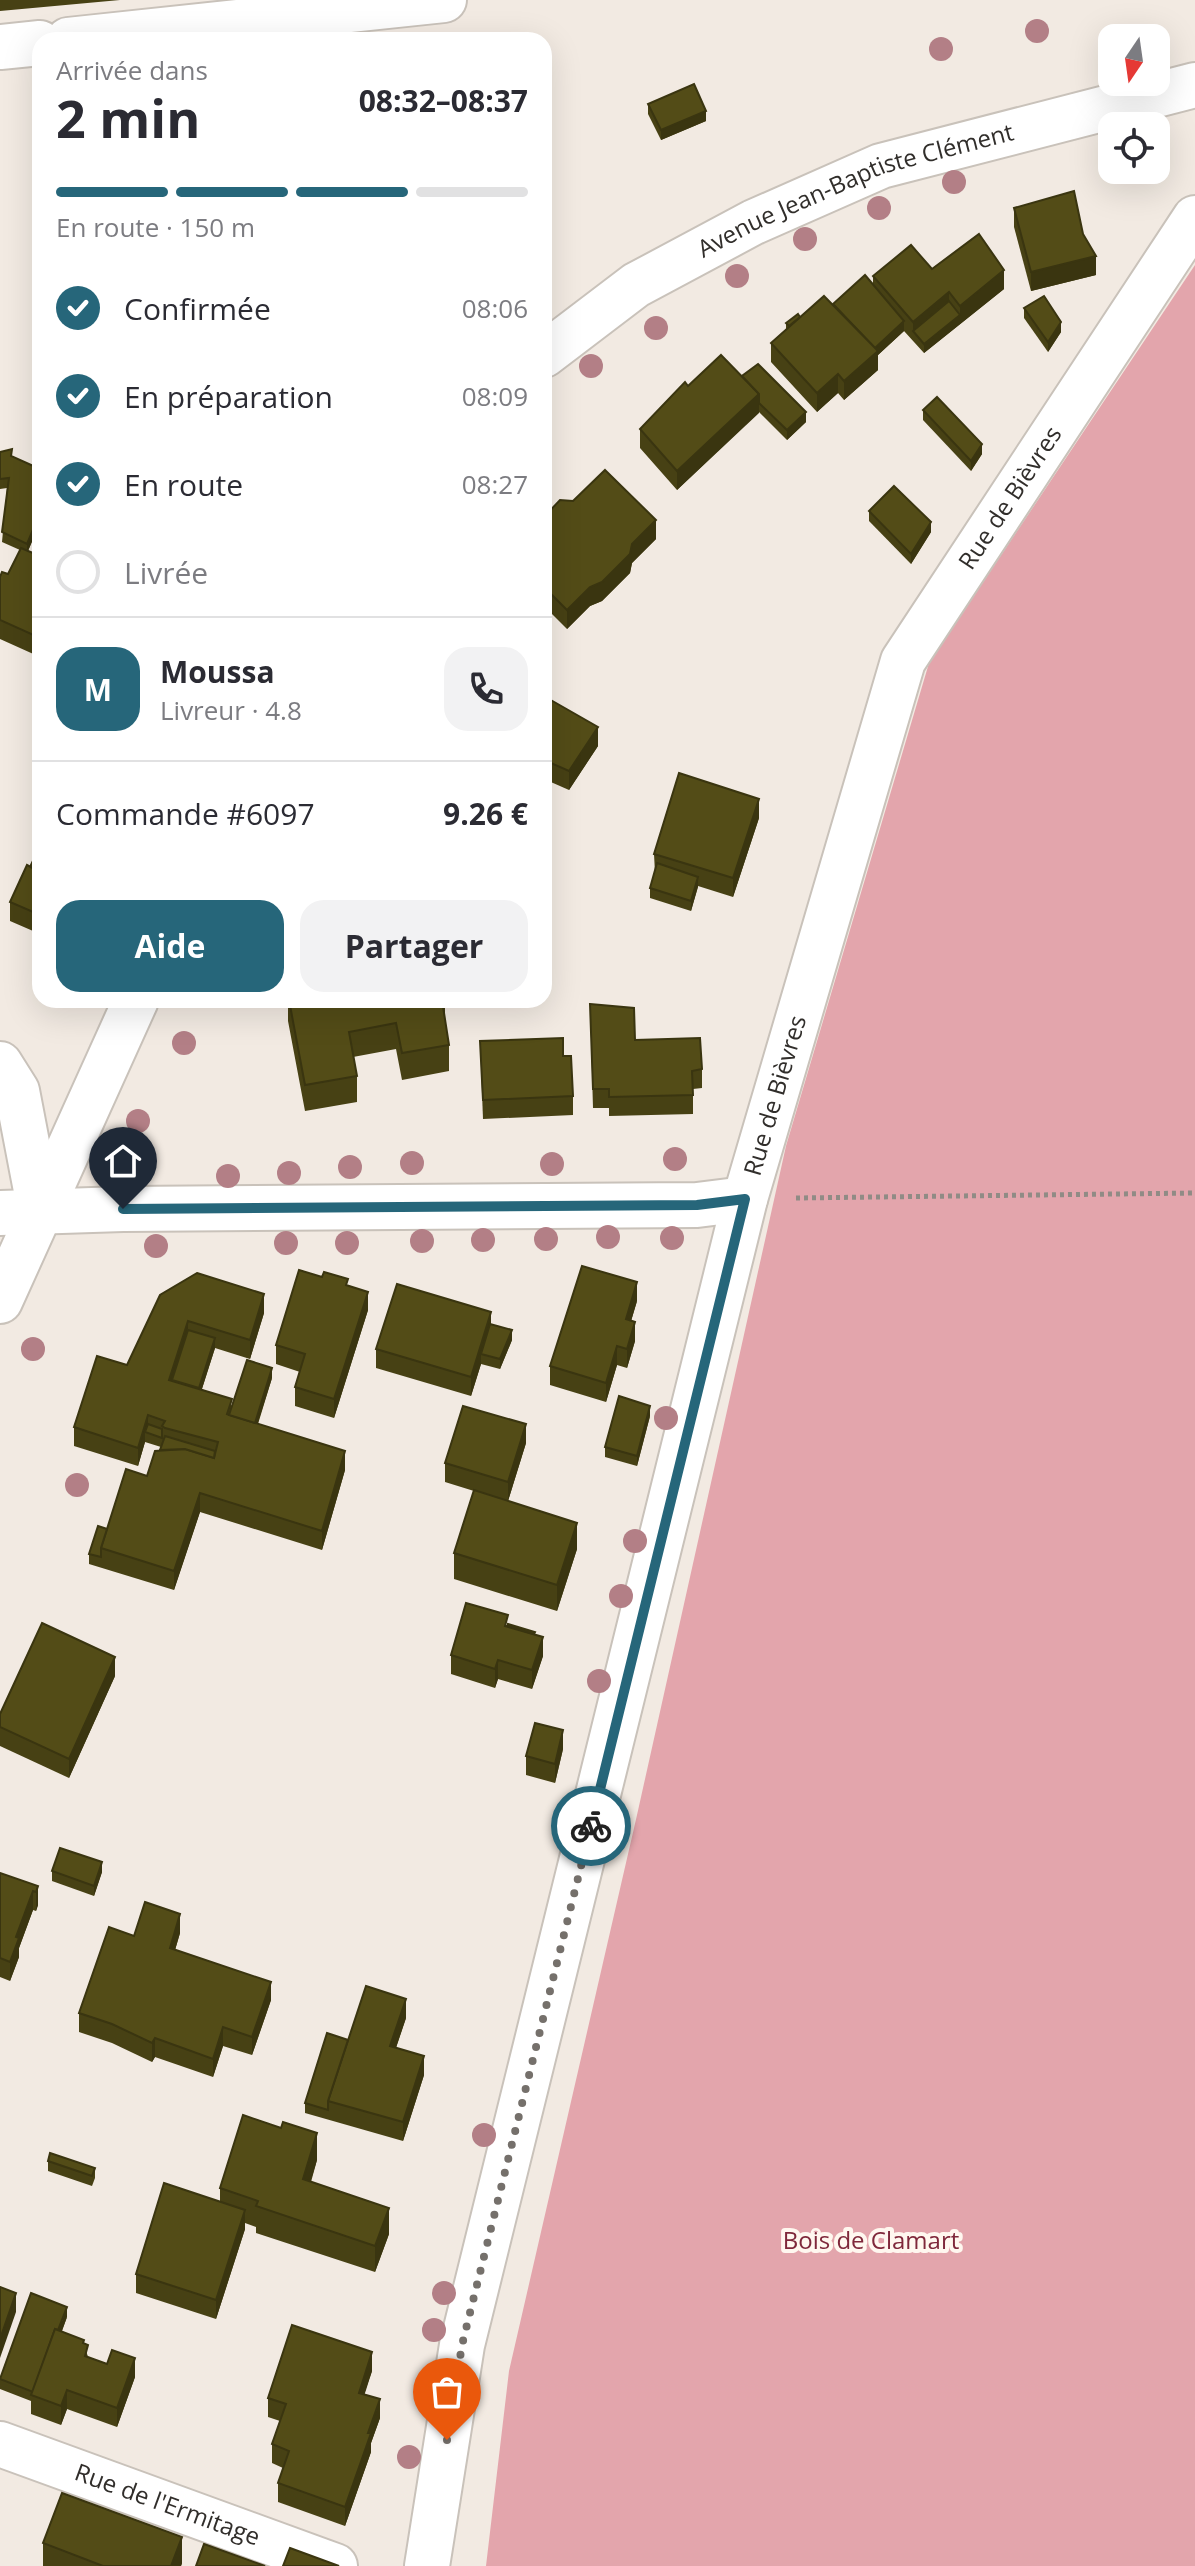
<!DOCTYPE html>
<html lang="fr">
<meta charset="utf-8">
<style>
:root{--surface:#fff;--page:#f2f2f3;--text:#2b2b33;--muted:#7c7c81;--line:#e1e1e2;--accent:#26667a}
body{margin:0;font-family:"Open Sans",sans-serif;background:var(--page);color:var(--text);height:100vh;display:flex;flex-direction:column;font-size:30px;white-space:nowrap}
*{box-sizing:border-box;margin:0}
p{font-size:26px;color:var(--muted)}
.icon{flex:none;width:44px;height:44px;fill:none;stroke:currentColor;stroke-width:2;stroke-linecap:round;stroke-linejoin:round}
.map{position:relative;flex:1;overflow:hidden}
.side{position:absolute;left:32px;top:32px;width:520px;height:976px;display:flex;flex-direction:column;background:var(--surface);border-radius:24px;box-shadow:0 8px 32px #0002}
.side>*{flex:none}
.needle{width:52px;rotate:193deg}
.fabs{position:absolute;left:1098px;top:24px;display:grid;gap:16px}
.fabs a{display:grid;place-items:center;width:72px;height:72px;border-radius:16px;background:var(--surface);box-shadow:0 8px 32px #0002;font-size:40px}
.pin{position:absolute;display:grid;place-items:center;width:68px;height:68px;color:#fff;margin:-82px -34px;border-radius:50% 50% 50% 0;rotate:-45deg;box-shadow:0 0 8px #0007}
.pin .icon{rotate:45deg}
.courier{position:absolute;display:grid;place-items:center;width:80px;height:80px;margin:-40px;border:6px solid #26667a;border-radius:50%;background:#fff;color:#222;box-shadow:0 2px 10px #0007}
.head em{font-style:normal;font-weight:700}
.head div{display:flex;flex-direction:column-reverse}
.head{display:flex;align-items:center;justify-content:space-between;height:136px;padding:0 24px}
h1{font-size:52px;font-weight:700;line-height:60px}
.bar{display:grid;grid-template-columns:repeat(4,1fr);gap:12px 8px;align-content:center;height:96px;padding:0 24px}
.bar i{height:10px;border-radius:6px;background:var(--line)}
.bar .on{background:var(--accent)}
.bar p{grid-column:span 4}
.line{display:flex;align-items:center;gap:20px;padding:0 24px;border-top:2px solid var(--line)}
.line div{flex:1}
.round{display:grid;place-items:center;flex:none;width:84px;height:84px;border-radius:24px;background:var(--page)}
ol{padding:0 24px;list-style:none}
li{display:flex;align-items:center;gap:24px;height:88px}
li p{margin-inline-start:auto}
li .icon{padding:8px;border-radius:50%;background:var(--accent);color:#fff;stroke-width:4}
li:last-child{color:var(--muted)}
li i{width:44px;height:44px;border:4px solid var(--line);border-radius:50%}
.button{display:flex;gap:16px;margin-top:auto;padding:16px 24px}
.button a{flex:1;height:92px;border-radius:24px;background:var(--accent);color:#fff;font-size:32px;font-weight:700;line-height:92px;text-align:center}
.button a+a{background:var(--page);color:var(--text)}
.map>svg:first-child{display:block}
.green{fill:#e3a5ac}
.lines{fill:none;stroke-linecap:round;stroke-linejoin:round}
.minor-casing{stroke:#c9c2ba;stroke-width:48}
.path{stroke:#908b85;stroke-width:5;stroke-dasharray:4 4;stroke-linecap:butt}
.minor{stroke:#fff;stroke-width:44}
.tree{fill:#b37f86}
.wall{fill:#474114}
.shaded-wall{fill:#3a3510}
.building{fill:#534c17;stroke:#3a3510;stroke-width:2}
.done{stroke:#75706b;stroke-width:8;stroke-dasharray:0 14.4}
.route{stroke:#26667a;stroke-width:10}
.labels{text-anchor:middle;stroke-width:8;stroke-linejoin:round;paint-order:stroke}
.street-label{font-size:24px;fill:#312e2b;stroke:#fff7ef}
.park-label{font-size:24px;fill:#7f283b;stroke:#fff7ef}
</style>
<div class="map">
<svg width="1195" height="2566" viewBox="0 0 1195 2566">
<rect width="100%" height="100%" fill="#f2eae2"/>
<path class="green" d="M1195 265V2566H486L509 2371 637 1815 786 1146 929 663Z"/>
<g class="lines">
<g class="minor-casing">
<g id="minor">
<path d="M68 40 444 0"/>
<path d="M0 47 40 43"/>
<path id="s1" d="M544 355 636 285 754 222 881 166 1195 85"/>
<path d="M0 1064 17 1091 40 1211"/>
<path d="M0 1213 123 1209 697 1205 745 1199"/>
<path d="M0 1301 136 1000"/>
<path id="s2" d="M0 2444 335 2566"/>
<path id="s3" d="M427 2566 462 2345 745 1199 903 661 1195 218"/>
</g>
</g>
<path class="path" d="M796 1198 1195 1193"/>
<use href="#minor" class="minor"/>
</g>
<g class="tree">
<circle cx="1037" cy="31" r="12"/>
<circle cx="941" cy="49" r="12"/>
<circle cx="954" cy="182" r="12"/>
<circle cx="879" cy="208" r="12"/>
<circle cx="805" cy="239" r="12"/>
<circle cx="737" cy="276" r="12"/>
<circle cx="656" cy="328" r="12"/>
<circle cx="591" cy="366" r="12"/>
<circle cx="184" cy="1043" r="12"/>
<circle cx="138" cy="1121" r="12"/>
<circle cx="675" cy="1159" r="12"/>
<circle cx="412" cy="1163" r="12"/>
<circle cx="552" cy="1164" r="12"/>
<circle cx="350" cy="1167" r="12"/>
<circle cx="289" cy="1173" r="12"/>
<circle cx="228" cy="1176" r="12"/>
<circle cx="608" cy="1237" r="12"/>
<circle cx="672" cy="1238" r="12"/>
<circle cx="546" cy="1239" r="12"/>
<circle cx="483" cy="1240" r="12"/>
<circle cx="422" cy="1241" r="12"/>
<circle cx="286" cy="1243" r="12"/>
<circle cx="347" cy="1243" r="12"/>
<circle cx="156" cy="1246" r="12"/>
<circle cx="33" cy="1349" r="12"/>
<circle cx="666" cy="1418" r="12"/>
<circle cx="77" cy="1485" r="12"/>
<circle cx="635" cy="1541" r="12"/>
<circle cx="621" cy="1596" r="12"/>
<circle cx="599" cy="1681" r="12"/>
<circle cx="484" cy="2135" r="12"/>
<circle cx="444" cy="2293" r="12"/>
<circle cx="434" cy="2330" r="12"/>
<circle cx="409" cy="2457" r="12"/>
</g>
<g class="wall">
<path d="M0 0H120L0 11Z"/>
<path d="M648 104 706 121 661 140 648 114Z"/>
<path d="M1014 208 1083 234 1096 275 1031 291 1014 227Z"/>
<path d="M932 269 1004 289 924 353 904 331 878 355V370L844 400 838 393 817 412 771 362V343L786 329V323L833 304 873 285V276Z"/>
<path d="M1024 308 1061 332 1048 352 1024 318Z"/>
<path d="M742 376 806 422 787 440 759 412 677 490 640 448V429Z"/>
<path d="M923 410 982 454 971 471 923 420Z"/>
<path d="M0 452 40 469V523L28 551 40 556V657L0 639V577L8 574 20 550 2 542 7 488 0 489Z"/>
<path d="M869 511 931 532 911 564 869 521Z"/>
<path d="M544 517 656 539 632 563 630 573 602 601 590 606 567 629 544 606Z"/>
<path d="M544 708 598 746 569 790 544 779Z"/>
<path d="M759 818 733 897 698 886 691 911 650 898V888L655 873 654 854Z"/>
<path d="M40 846V934L10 921V902L30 867Z"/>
<path d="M288 1000H445V1022L449 1045V1071L402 1080 396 1049 353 1057 357 1076V1102L305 1111 288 1021Z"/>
<path d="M590 1004 635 1040 702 1069V1088L693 1089V1114L609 1116V1108H593Z"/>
<path d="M480 1041 563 1056 573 1096V1115L483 1119Z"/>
<path d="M348 1285 368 1310 334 1418 295 1406V1387L300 1372 276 1364V1345Z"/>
<path d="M160 1295 264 1313 250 1359 215 1348 202 1389 232 1406 272 1378 258 1424 345 1470 322 1550 200 1512 174 1590 89 1564V1554L147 1476 161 1447 145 1442 138 1466 74 1446V1427L127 1365Z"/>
<path d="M637 1301 631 1321 635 1341 627 1368 617 1365 606 1402 550 1385V1366Z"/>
<path d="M491 1324 512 1340 500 1369 481 1364 471 1396 376 1368V1349Z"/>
<path d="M650 1416 637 1466 605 1457V1447Z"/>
<path d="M526 1443 508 1501 577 1549 557 1611 454 1579V1553L474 1491 445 1482V1463Z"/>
<path d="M508 1624 535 1635 543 1656 532 1689 498 1679 495 1688 451 1674V1655Z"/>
<path d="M115 1676 69 1778 0 1746V1714Z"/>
<path d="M563 1749 555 1783 526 1775V1756Z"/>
<path d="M52 1871 102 1872 94 1896 52 1881Z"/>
<path d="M0 1873 38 1886V1905L36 1911 33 1910 19 1948V1957L10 1981 0 1977Z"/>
<path d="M180 1933 175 1950 271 2000 252 2055 223 2046 213 2077 155 2057 152 2062 112 2043 79 2032V2013L134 1936Z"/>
<path d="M406 2018 396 2048 424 2075 403 2141 305 2113V2103L348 2040Z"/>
<path d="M317 2160 311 2182 389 2234 375 2272 256 2233V2227L245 2223V2229L216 2319 136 2293V2274L220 2202V2188Z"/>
<path d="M48 2161 95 2168V2178L92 2186 48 2171Z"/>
<path d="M67 2317 62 2331 84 2344 88 2357 135 2377 117 2427 67 2409 61 2425 31 2414V2401L0 2389V2379Z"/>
<path d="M372 2371 364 2394 380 2418 371 2443V2452L345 2526 278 2502V2483L283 2468 272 2463V2444L280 2421 268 2417V2398Z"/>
<path d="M43 2543 182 2563 181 2566H43Z"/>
</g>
<g class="shaded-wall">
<path d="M706 111V121L661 140V130Z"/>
<path d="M1096 256V275L1031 291V272Z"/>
<path d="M1004 270V289L924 353V344L960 315V306Z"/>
<path d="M949 292V311L913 331V322Z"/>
<path d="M904 321V331L878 355V370L844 400V381L869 353Z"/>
<path d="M1061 322V332L1048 352V342Z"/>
<path d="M838 374V393L817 412V393Z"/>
<path d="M759 394V413L677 490V471Z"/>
<path d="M806 412V422L787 440V430Z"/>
<path d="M982 444V454L971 471V461Z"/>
<path d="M40 513V523L27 553V544Z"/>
<path d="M656 520V539L632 563 630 573 602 601 590 606 567 629V610Z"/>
<path d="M931 522V532L911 564V554Z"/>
<path d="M598 727V746L569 790V771Z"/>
<path d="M759 799V818L733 897V878Z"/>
<path d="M698 877V887L691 911V901Z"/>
<path d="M637 1282V1301L626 1338V1319Z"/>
<path d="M368 1292V1310L334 1418V1399Z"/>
<path d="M264 1294V1313L250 1359V1340Z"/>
<path d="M491 1312V1331L481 1354V1364L471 1396V1377Z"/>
<path d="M188 1321V1340L169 1389V1380Z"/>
<path d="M635 1322V1341L627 1368V1349Z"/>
<path d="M512 1330V1340L500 1369V1359Z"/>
<path d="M215 1338V1348L196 1407V1397Z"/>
<path d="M617 1346V1365L606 1402V1383Z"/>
<path d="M272 1368V1378L252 1441V1431Z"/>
<path d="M650 1406V1416L637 1466V1456Z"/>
<path d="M148 1415V1433L145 1432V1442L138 1466V1448Z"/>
<path d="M526 1424V1443L508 1501V1482Z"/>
<path d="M345 1451V1470L322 1550V1531Z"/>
<path d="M200 1493V1512L174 1590V1571Z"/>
<path d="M577 1523V1549L557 1611V1585Z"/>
<path d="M543 1637V1656L532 1689V1670Z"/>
<path d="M115 1657V1676L69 1778V1759Z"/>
<path d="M498 1660V1679L495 1688V1669Z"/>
<path d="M563 1730V1749L555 1783V1764Z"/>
<path d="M102 1862V1872L94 1896V1886Z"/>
<path d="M38 1886V1905L36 1911V1892Z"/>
<path d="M33 1891V1910L19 1948V1957L10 1981V1962L16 1937Z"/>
<path d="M180 1914V1933L170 1967V1948Z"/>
<path d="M271 1982V2000L252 2055V2037Z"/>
<path d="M406 1999V2018L390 2065V2046Z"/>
<path d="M223 2027V2046L213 2077V2059Z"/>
<path d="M155 2038V2057L152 2062V2043Z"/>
<path d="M424 2056V2075L403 2141V2122Z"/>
<path d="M317 2133V2160L303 2206V2179Z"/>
<path d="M389 2208V2234L375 2272V2246Z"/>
<path d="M245 2210V2229L216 2319V2300Z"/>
<path d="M16 2293V2312L0 2358V2339Z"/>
<path d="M67 2307V2317L37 2397H35Z"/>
<path d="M372 2352V2371L359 2412V2393Z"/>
<path d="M135 2358V2377L117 2427V2408Z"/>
<path d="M67 2390V2409L61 2425V2406Z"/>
<path d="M380 2399V2418L371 2443V2452L345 2526V2507Z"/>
<path d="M182 2537V2563L181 2566H171Z"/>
</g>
<g class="building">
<path d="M694 84 706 111 661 130 648 104Z"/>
<path d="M1074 191 1083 234 1096 256 1031 272 1014 208Z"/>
<path d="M979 234 1004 270 960 306 949 292 913 322 873 276 911 245 932 269Z"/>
<path d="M865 275 904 321 875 348 833 304Z"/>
<path d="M824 296 878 351 844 381 838 374 817 393 771 343Z"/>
<path d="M1044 296 1061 322 1048 342 1024 308Z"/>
<path d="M949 301 960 315 924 344 913 331Z"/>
<path d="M798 314 800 317 789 326 786 323Z"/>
<path d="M721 355 759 394 677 471 640 429 685 382 688 386Z"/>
<path d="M758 364 806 412 787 430 759 403V394L742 376Z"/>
<path d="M937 397 982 444 971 461 923 410Z"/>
<path d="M12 449 11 456 40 469V513L27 544 2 532 9 478 0 479V452Z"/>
<path d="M605 470 656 520 632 544 630 554 602 582 590 587 567 610 544 587V530L546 528 544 517 560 500 573 501Z"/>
<path d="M894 486 931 522 911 554 869 511Z"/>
<path d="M21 548 40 556V638L0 620V577L2 572 8 574Z"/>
<path d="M549 699 598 727 569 771 544 760V708Z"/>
<path d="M679 773 759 799 733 878 654 854Z"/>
<path d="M40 846V872L30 867Z"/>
<path d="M657 863 698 877 691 901 650 888Z"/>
<path d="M27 865 40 872V915L10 902Z"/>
<path d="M289 1000H442L449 1045 402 1053 396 1023 349 1032 357 1076 305 1085Z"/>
<path d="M590 1004 634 1008 635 1040 700 1038 702 1069 692 1071 693 1095 609 1097V1089H593Z"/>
<path d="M563 1038V1056H571L573 1096 483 1100 480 1041Z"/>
<path d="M582 1266 637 1282 626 1319 635 1322 627 1349 617 1346 606 1383 550 1366Z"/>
<path d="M299 1270 322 1277 324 1272 348 1279 346 1285 368 1292 334 1399 295 1387 305 1354 276 1345Z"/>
<path d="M197 1273 264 1294 250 1340 188 1321 169 1380 232 1399 227 1414 345 1451 322 1531 200 1493 174 1571 101 1548 126 1469 147 1476 155 1451 185 1449 214 1458 218 1442 165 1428 162 1426 165 1421 148 1415 138 1448 74 1427 97 1356 127 1365 160 1295Z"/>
<path d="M397 1284 491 1312 471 1377 376 1349Z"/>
<path d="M490 1324 512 1330 500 1359 481 1354Z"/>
<path d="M188 1330 215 1338 199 1388 172 1380Z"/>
<path d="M247 1360 272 1368 255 1423 229 1415Z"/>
<path d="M619 1396 650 1406 637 1456 605 1447Z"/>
<path d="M463 1406 526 1424 508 1482 445 1463Z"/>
<path d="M148 1424 162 1429V1438L145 1432Z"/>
<path d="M165 1436 215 1451 214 1458 185 1449 160 1450Z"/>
<path d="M474 1490 577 1523 557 1585 454 1553Z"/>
<path d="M98 1526 107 1529 101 1548V1557L89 1554Z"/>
<path d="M466 1603 508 1615 505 1626 543 1637 532 1670 498 1660 495 1669 451 1655Z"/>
<path d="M42 1623 115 1657 69 1759 0 1727V1714Z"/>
<path d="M508 1624 535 1632 534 1634 508 1626Z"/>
<path d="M535 1723 563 1730 555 1764 526 1756Z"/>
<path d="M60 1848 102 1862 94 1886 52 1871Z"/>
<path d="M0 1873 38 1886 36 1892 33 1891 16 1937 19 1938 10 1962 0 1958Z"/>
<path d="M145 1902 180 1914 170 1948 271 1982 252 2037 223 2027 213 2059 155 2038 152 2043 112 2024 79 2013 109 1927 134 1936Z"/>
<path d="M366 1986 406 1999 390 2046 424 2056 403 2122 328 2101Z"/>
<path d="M327 2033 348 2040 328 2101V2110L305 2103Z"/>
<path d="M243 2115 281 2128 283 2122 317 2133 303 2179 389 2208 375 2246 256 2206 258 2201 220 2188Z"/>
<path d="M50 2153 95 2168 92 2176 48 2161Z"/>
<path d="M164 2183 245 2210 216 2300 136 2274Z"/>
<path d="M0 2287 16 2293 0 2339Z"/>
<path d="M31 2293 67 2307 58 2330 55 2329 33 2392 0 2379Z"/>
<path d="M292 2325 372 2352 359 2393 380 2399 368 2433H371L345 2507 278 2483 289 2451 272 2444 286 2404 268 2398Z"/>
<path d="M55 2329 84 2340 83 2343 88 2345 85 2356 107 2364 112 2350 135 2358 117 2408 67 2390 61 2406 31 2395Z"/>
<path d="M62 2493 182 2537 171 2566H103L43 2543Z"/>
<path d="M204 2544 265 2566H196Z"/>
<path d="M290 2548 339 2566H283Z"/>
</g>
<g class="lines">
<path class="done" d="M447 2440 462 2345 591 1826"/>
<path class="route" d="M123 1209 697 1205 745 1199 591 1826"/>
</g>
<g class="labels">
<g class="street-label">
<text dy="8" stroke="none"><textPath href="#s1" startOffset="356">Avenue Jean-Baptiste Clément</textPath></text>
<text dy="8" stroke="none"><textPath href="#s3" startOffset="2160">Rue de Bièvres</textPath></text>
<text dy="8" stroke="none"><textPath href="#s3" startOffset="1512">Rue de Bièvres</textPath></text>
<text dy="8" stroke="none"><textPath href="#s2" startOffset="178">Rue de l'Ermitage</textPath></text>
</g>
<g class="park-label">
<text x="871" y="2249">Bois de Clamart</text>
</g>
</g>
</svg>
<div class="fabs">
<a><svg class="needle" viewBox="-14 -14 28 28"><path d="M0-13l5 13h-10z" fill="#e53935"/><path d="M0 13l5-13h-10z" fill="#7c7c81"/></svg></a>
<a><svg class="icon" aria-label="locate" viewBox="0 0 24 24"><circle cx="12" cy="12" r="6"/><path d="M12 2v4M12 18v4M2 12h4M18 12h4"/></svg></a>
</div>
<div class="pin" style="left:447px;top:2440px;background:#ea580c"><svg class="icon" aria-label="bag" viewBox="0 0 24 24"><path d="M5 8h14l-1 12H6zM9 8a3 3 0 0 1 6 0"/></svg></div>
<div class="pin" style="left:123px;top:1209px;background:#1f2937"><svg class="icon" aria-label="home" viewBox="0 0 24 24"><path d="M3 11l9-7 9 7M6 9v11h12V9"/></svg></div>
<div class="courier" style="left:591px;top:1826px"><svg class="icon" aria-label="bike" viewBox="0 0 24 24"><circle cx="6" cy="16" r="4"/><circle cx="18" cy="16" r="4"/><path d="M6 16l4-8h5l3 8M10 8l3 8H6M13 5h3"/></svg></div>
<section class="side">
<div class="head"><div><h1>2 min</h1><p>Arrivée dans</p></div><em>08:32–08:37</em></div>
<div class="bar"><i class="on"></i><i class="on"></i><i class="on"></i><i></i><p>En route · 150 m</p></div>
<ol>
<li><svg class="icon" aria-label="check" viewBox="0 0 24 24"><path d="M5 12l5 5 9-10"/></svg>Confirmée<p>08:06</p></li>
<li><svg class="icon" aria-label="check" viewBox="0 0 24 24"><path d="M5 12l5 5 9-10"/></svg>En préparation<p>08:09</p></li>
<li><svg class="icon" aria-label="check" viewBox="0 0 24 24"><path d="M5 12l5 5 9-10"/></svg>En route<p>08:27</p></li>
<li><i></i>Livrée</li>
</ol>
<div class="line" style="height:144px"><b class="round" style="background:var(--accent);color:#fff">M</b><div><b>Moussa</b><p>Livreur · 4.8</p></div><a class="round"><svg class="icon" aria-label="phone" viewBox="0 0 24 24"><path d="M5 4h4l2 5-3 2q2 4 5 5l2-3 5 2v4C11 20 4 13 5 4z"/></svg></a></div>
<div class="line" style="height:104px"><div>Commande #6097</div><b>9.26 €</b></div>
<div class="button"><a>Aide</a><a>Partager</a></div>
</section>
</div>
